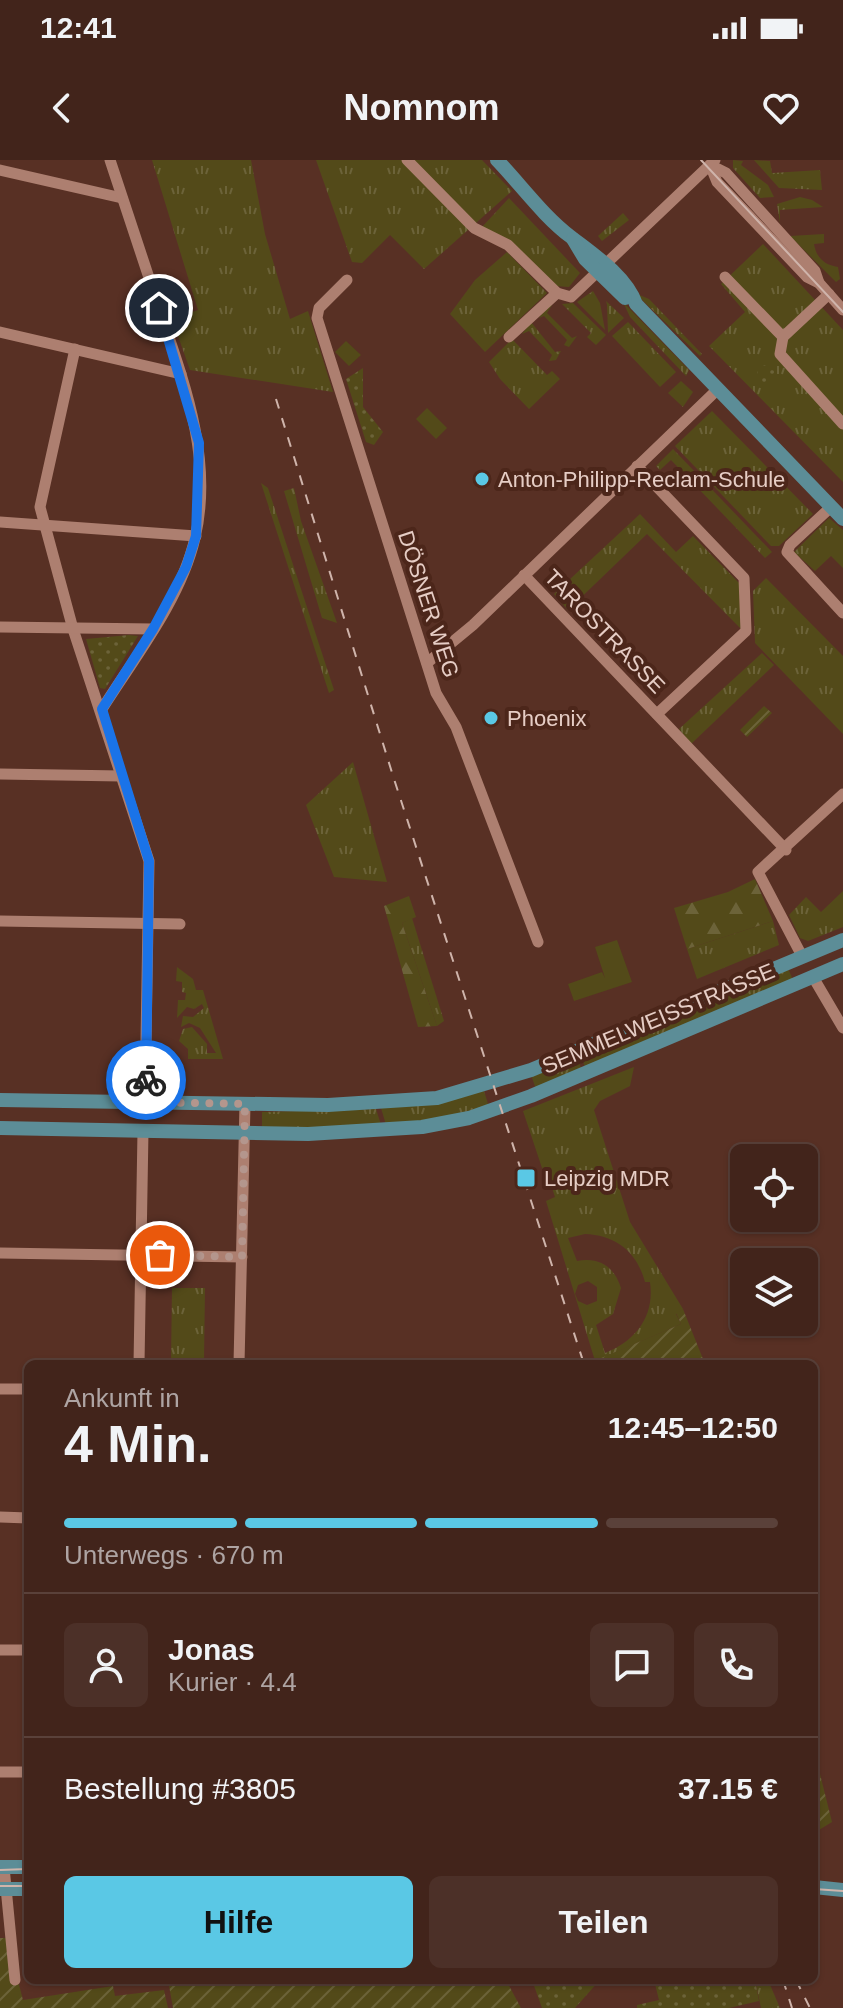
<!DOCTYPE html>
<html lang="de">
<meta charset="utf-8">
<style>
:root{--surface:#42241b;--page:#4c3028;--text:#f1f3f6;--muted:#aea4a3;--line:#5a413a;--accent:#5ac8e5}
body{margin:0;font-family:Arial,sans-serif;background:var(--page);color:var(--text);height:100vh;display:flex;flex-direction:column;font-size:30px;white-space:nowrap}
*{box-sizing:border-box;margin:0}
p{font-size:26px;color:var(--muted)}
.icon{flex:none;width:44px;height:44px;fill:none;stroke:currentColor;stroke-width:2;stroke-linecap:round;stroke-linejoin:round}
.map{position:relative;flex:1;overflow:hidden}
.side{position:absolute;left:24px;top:1200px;width:794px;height:624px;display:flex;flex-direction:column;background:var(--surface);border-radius:12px;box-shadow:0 2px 6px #0004,0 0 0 2px var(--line)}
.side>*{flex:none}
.controls{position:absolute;left:730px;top:984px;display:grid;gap:16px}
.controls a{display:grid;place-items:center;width:88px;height:88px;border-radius:12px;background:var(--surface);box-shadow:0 2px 6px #0004,0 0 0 2px var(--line);font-size:40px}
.pin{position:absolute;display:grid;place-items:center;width:68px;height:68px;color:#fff;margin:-34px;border:4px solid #fff;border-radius:50%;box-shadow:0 2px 8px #0007}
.courier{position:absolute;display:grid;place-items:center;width:80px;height:80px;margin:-40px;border:6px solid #1a73e8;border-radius:50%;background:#fff;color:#222;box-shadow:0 2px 10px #0007}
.overview em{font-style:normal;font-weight:700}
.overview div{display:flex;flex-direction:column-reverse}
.overview{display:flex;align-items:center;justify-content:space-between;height:136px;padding:0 40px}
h1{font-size:52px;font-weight:700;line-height:60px}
.bar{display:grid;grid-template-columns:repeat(4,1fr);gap:12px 8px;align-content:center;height:96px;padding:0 40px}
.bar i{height:10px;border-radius:6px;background:var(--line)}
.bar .current{background:var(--accent)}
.bar p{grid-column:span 4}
.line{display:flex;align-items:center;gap:20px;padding:0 40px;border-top:2px solid var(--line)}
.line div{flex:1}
.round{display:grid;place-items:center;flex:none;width:84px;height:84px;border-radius:12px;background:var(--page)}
.action{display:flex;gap:16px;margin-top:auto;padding:16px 40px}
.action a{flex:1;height:92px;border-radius:12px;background:var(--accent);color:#111;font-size:32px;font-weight:700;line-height:92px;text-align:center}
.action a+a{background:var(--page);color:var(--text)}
.status{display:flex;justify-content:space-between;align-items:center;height:56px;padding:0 40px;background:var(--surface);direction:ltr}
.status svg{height:22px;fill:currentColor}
header{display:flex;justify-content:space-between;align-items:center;height:104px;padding:0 40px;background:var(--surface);font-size:36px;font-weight:700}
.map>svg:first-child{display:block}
.grass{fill:url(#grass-tufts);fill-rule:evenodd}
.forest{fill:url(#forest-firs)}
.park{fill:url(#park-dots)}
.garden{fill:url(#garden-furrows)}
.pitch{fill:#534a19}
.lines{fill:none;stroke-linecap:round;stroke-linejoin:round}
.minor{stroke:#ad7f70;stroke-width:11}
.major{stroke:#5c8d97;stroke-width:14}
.tram{stroke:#cfb4ab;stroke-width:2}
.rail{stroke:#cfb4ab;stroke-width:2;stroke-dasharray:10 10;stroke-linecap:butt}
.done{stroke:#b4968d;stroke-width:8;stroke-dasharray:0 14.4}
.route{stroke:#1a73e8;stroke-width:10}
.poi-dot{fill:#5ac8e5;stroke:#4c261a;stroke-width:3}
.labels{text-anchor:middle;stroke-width:8;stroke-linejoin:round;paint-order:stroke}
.poi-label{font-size:22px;fill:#e6cdc5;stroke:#4c261a;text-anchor:start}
.street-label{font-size:22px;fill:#e6cdc5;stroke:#4c261a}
</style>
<div class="status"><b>12:41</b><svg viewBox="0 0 49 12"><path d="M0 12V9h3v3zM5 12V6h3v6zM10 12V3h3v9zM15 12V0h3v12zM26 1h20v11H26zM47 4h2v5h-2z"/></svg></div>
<header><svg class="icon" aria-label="back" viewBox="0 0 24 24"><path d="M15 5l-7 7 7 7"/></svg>Nomnom<svg class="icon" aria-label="heart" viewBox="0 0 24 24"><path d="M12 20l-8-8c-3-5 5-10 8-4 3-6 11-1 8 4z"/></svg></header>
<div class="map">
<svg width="843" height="1848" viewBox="0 0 843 1848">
<defs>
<pattern id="grass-tufts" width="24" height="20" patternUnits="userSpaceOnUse" patternTransform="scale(2)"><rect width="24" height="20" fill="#534a19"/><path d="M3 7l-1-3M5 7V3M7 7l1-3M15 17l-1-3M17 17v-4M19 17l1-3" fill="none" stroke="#6c6339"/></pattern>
<pattern id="forest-firs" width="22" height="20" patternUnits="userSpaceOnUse" patternTransform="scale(2)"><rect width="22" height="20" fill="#534a19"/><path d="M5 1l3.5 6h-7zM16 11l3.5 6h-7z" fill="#6c6339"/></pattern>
<pattern id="park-dots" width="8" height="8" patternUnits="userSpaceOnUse" patternTransform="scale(2)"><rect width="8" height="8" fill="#534a19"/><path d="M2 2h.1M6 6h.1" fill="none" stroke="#6c6339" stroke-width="1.8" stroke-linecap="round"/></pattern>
<pattern id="garden-furrows" width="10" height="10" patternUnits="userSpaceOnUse" patternTransform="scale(2)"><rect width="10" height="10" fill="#534a19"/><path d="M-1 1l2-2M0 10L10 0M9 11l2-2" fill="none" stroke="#6c6339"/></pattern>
</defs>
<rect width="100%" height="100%" fill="#583024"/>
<g class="grass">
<path d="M152 0H251L265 74 290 159 308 151 333 232 190 210 172 159 198 150Z"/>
<path d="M316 0H482L512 31 424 109 390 75 362 103 352 102Z"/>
<path d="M733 0 743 1 741 5 768 25 774 37 760 38 733 8Z"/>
<path d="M754 0 770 1 772 13 820 10 822 30 779 28Z"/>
<path d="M800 37 812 40 823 47 780 50V63L777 44Z"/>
<path d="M509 38 580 113 569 127 555 126 516 86 482 67Z"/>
<path d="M623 53 629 60 602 81 598 76Z"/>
<path d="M824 74V83L814 84C816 97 824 105 838 107L840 119 836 122 790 76Z"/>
<path d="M763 84 843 170V322L709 186 745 152 721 124Z"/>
<path d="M507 92 547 133 485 192 450 154 475 120Z"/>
<path d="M593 131 600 143 605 170 577 142Z"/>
<path d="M635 133 649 139 702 194 700 196Z"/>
<path d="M606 141 624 158 608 173 607 145Z"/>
<path d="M623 142 689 210 686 216 630 157Z"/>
<path d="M573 143 606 175 596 185 587 177 591 173 562 144Z"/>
<path d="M552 145 547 153 572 178 577 176 569 187 564 185 567 180 544 156 539 158 547 146Z"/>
<path d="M531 162 555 192 561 191 556 200 549 201 552 195 529 171 522 174Z"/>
<path d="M628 162 676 212 660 227 612 176Z"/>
<path d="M512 179 547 215 552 211 560 219 529 249 500 219 489 202Z"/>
<path d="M681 221 693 232 683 247 668 233Z"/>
<path d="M712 251 813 354 779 386H771L675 286Z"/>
<path d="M673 289 772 392 765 398 671 300 660 310 656 306Z"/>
<path d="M261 323 268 328 334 530 329 533Z"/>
<path d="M294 328 301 361 337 463 322 458 284 331Z"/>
<path d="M640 354 676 392 693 376 741 425 742 470 647 374 568 450 554 434Z"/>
<path d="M829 358 843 370V408L831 396 815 411 794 392Z"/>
<path d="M766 418 843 496V574L755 483 753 431Z"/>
<path d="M762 493 774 505 691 584 679 569Z"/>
<path d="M353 602 387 722 334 717 306 645Z"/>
<path d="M843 731V767L808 781 800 778 789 755 806 737 821 752Z"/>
<path d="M412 758 444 861 437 866 402 763Z"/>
<path d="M773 761 779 785 697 819 687 789Z"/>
<path d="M787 806 793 820 586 909 580 895Z"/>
<path d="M177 807 193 819 196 830H203L223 899H188V889L179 881 183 869 192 867 207 884V893H216L200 868 189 863 181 867 183 856 193 857 204 848 202 844 194 849 187 847 177 858 178 840H185L186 833 182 832V822L176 821Z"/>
<path d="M576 896 582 910 536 929 531 915Z"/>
<path d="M634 907 630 926 600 941 594 950 630 1062 683 1149 676 1154 681 1164 600 1199 601 1204H596L546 1041 555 1037 552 1028 549 1029 523 951ZM585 1074C616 1075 637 1092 645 1122H650C655 1156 636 1181 605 1193L596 1165 613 1154 621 1128C614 1106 599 1097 577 1101L568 1078ZM588 1121 597 1127V1141L587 1145 578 1141 575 1134 578 1125Z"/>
<path d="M484 931 489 947 387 968 381 948Z"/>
<path d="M376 949 382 968 262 969V952Z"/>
<path d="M172 1128H205L204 1200H171Z"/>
<path d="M755 1820H768L780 1848H761Z"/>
</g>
<g class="forest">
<path d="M755 719 773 761 687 789 674 748 728 732Z"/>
<path d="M409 736 416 757 402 763 437 866 418 867 384 746Z"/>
</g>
<g class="park">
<circle cx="767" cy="215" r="10"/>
<path d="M363 208V247L383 272 374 285 366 282 346 219Z"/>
<path d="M129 475 138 476 105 529 100 528 86 479Z"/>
<path d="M532 1820H610L609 1825 599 1821 575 1848H542Z"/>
<path d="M654 1820H755L759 1841 729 1848H637V1845L659 1840Z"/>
</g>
<g class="garden">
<path d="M764 546 772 553 747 577 740 570Z"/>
<path d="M683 1149 705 1204H601L599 1199 681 1164 676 1153Z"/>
<path d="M814 1590 832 1662 814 1673Z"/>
<path d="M0 1778H7L23 1840 113 1826 115 1836 164 1830 168 1848H0Z"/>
<path d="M168 1820H506L521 1848H173Z"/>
</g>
<g class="pitch">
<path d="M346 181 361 195 349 206 335 192Z"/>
<path d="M427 248 447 268 436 279 416 259Z"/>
<path d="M617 780 632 822 574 841 568 824 602 812 605 818 595 787Z"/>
</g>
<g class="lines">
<g class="minor">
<path d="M407 0 474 68 508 85 557 133 571 137 715 0"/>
<path d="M710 5 717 22 807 117 819 123 843 150"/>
<path d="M710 5 726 13 815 111 819 123"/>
<path d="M0 10 122 38"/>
<path d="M725 117 783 177"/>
<path d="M347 120 319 148 317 158 436 533 456 567 538 782"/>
<path d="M829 134 783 177 780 194 843 264"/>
<path d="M0 172 181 214"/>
<path d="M509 177 557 133"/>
<path d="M75 189 40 347 73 469 149 701 145 942"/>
<path d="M637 306 744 418 746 471 657 554"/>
<path d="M831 347 790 385 787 392 843 453"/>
<path d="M0 362 196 376"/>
<path d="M524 415 786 690"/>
<path d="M0 467 153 469"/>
<path d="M427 503 473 465 718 229"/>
<path d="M102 549C135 497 181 439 195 378 214 298 183 219 158 145 142 97 126 48 110 0"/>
<path d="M0 614 121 616"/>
<path d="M0 761 180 764"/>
<path d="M802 796 758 712 843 634"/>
<path d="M813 817 843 868"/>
<path d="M0 1093 242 1097"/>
<path d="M139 1204 143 971"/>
<path d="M239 1204 245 944"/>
<path d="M0 1229H28"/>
<path d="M0 1357 28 1358"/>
<path d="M0 1490H28"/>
<path d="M0 1612H28"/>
<path d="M4 1707 15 1820"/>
</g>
<g class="major">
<path d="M497 0C521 25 544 57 571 77 593 94 626 116 636 144L843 359"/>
<path d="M573 79 585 99 625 138"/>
<path d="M0 940 328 945 437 938 531 910 843 780"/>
<path d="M0 968 308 974 422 967 469 958 531 936 843 804"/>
<path d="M0 1707H28"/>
<path d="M814 1727 843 1730"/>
<path d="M0 1729H28"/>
</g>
<g class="tram">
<path d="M701 0 843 152"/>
<path d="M0 1710 28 1709"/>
<path d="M0 1726H28"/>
<path d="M814 1729 843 1731"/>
</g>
<g class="rail">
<path d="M276 239 394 619 584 1204"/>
<path d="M783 1820 792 1848"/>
<path d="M796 1820 810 1848"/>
</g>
</g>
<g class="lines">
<path class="done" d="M146 920 145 942 245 944 242 1097 160 1095"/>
<path class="route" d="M146 920 149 701 102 549 153 469 186 407 196 376 199 283 159 148"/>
</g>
<g class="poi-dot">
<circle cx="482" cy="319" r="8"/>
<circle cx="491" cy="558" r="8"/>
<rect x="516" y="1008" width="20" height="20" rx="4"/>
</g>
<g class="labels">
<g class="poi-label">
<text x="498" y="327">Anton-Philipp-Reclam-Schule</text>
<text x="507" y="566">Phoenix</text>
<text x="544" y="1026">Leipzig MDR</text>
</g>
<g class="street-label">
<text transform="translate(429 444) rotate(72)" y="8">DÖSNER WEG</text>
<text transform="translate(605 471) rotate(46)" y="8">TAROSTRASSE</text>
<text transform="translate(658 858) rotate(-23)" y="8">SEMMELWEISSTRASSE</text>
</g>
</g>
</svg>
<div class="controls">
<a><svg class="icon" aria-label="locate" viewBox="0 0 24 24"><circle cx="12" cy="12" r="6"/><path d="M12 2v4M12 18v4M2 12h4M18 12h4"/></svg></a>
<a><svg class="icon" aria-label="layers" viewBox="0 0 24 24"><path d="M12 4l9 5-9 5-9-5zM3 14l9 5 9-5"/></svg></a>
</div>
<div class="pin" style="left:160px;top:1095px;background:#ea580c"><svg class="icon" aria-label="bag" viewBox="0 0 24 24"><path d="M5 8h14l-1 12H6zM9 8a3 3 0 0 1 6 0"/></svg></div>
<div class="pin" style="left:159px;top:148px;background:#1f2937"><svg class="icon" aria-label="home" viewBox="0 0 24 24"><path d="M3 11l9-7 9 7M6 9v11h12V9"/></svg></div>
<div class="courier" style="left:146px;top:920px"><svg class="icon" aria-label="bike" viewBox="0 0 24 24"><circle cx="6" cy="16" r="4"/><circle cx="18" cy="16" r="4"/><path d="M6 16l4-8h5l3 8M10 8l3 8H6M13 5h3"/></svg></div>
<section class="side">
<div class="overview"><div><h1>4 Min.</h1><p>Ankunft in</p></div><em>12:45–12:50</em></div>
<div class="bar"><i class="current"></i><i class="current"></i><i class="current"></i><i></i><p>Unterwegs · 670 m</p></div>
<div class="line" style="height:144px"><a class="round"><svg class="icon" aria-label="person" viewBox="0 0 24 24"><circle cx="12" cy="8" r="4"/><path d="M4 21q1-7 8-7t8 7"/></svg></a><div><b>Jonas</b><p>Kurier · 4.4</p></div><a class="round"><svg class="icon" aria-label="chat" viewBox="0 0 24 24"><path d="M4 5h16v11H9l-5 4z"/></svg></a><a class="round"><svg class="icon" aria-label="phone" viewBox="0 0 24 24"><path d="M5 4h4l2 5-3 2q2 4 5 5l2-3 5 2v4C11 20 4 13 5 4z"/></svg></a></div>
<div class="line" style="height:104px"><div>Bestellung #3805</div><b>37.15 €</b></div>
<div class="action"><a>Hilfe</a><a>Teilen</a></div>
</section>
</div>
